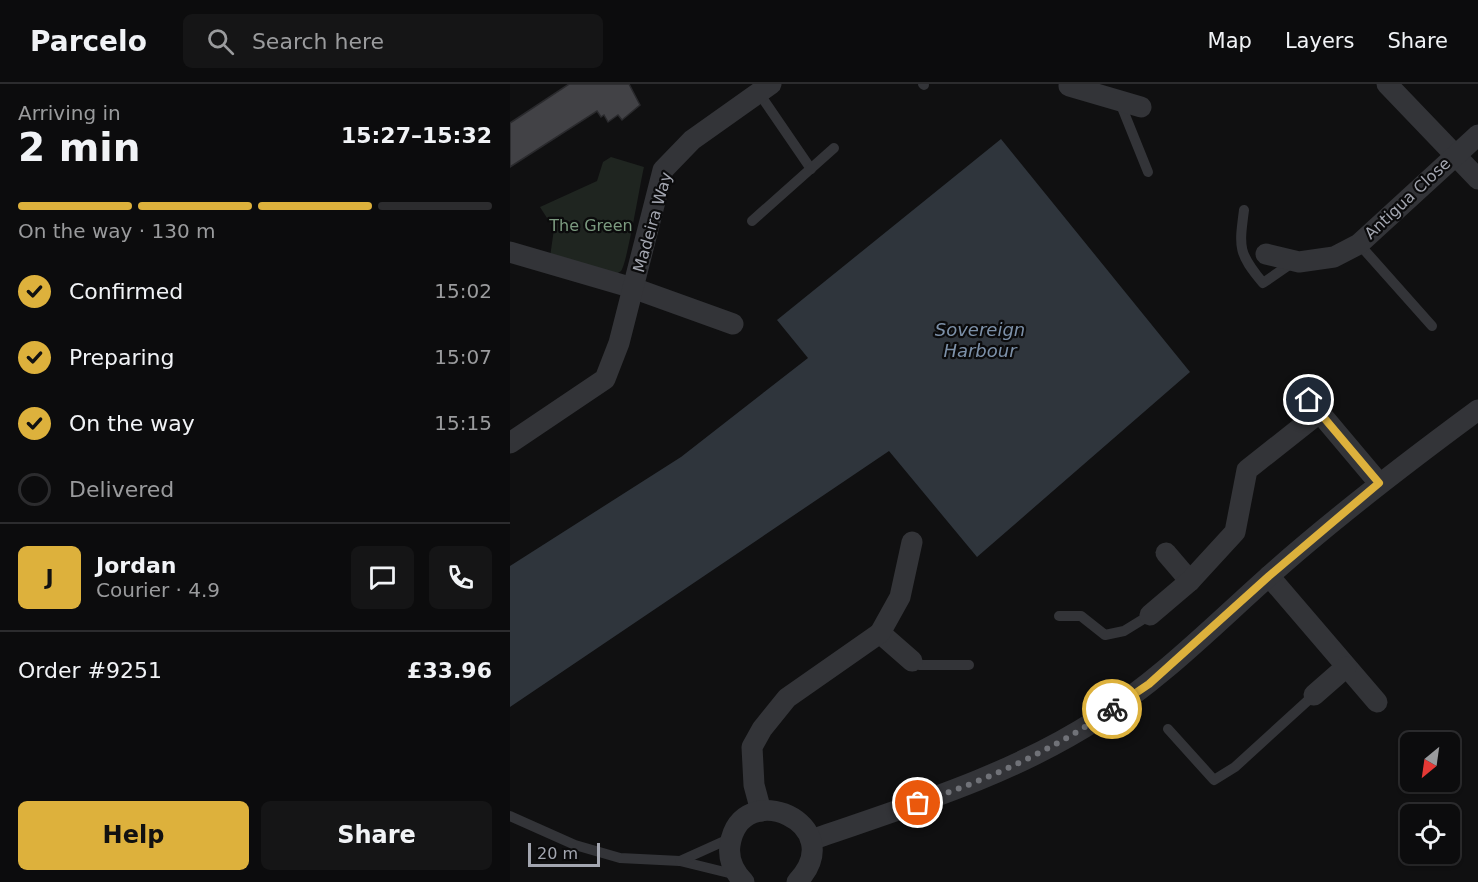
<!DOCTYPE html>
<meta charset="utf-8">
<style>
:root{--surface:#0c0c0d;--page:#151516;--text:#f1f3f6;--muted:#9a9b9d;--line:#2c2c2e;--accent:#ddb13c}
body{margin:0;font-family:"DejaVu Sans",sans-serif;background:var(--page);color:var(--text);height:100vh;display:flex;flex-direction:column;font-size:22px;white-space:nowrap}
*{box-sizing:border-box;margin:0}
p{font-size:20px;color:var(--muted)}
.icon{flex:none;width:33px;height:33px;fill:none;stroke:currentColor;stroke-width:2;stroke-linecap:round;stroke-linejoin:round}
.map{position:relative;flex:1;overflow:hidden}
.side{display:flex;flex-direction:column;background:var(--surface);width:510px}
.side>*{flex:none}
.needle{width:39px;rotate:209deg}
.controls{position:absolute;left:890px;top:648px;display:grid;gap:12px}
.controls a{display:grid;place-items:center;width:60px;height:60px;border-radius:9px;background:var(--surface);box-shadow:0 2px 4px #0004,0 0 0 2px var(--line);font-size:30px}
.scale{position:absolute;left:18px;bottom:15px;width:72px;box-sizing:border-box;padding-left:6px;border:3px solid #a3a6b0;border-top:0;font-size:16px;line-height:21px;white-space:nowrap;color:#a3a6b0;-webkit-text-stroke:4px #0b0b0c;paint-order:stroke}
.pin{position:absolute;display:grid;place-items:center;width:51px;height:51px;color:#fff;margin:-26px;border:3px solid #fff;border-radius:50%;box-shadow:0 2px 6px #0007}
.courier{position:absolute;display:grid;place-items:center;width:60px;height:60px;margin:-30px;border:4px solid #ddb13c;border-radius:50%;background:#fff;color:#222;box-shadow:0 2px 8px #0007}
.headline em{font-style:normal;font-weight:600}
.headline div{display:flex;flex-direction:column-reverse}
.headline{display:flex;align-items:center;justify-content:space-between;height:102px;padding:0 18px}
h1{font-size:39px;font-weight:600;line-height:45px}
.bar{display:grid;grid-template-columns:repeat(4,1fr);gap:9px 6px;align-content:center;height:72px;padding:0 18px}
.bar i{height:8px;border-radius:4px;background:var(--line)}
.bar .current{background:var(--accent)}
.bar p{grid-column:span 4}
.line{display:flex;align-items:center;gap:15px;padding:0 18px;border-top:2px solid var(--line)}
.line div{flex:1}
.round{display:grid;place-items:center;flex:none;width:63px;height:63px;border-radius:9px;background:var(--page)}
ol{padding:0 18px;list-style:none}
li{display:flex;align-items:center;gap:18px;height:66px}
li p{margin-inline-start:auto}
li .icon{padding:6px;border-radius:50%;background:var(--accent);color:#111;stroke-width:4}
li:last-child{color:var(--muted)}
li i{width:33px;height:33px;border:3px solid var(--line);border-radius:50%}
.primary-button{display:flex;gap:12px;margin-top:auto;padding:12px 18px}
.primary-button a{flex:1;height:69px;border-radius:9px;background:var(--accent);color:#111;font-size:24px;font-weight:600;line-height:69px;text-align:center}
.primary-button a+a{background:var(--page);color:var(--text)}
header{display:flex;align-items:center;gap:36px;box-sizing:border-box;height:84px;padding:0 30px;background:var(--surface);border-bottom:2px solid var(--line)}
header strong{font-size:28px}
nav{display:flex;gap:33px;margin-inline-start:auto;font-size:21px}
.search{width:420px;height:54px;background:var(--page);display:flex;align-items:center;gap:15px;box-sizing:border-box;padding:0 21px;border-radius:9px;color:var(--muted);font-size:22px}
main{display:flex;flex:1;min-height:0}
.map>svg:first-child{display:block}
.green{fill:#1f2520}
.water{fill:#2f353c}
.building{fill:#424246;stroke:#2a2a2d;stroke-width:1.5}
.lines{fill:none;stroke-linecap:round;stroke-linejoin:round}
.lane{stroke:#333438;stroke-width:10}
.street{stroke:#333438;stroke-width:21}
.done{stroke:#707278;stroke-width:6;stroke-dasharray:0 10.8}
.route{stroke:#ddb13c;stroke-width:8}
.labels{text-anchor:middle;stroke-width:4.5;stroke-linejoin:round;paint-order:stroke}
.street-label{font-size:16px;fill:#a3a6b0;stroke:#0b0b0c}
.park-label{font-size:16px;fill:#7b9a7f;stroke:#0b0b0c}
.water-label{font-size:18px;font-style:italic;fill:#7d91a9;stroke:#0b0b0c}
</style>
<header>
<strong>Parcelo</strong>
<div class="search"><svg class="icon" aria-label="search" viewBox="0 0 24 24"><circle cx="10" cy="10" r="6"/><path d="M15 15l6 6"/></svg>Search here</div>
<nav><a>Map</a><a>Layers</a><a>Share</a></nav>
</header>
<main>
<section class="side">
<div class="headline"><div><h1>2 min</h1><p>Arriving in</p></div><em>15:27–15:32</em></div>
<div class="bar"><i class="current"></i><i class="current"></i><i class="current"></i><i></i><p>On the way · 130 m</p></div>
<ol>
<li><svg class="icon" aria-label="check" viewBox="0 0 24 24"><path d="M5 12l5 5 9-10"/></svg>Confirmed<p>15:02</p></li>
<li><svg class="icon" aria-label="check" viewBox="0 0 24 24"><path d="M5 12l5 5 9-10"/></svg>Preparing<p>15:07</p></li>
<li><svg class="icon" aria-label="check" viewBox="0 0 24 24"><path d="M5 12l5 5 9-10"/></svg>On the way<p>15:15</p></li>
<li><i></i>Delivered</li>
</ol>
<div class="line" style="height:108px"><b class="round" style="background:var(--accent);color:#111">J</b><div><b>Jordan</b><p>Courier · 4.9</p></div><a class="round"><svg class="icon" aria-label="chat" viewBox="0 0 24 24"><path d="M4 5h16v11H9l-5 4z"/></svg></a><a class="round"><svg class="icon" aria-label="phone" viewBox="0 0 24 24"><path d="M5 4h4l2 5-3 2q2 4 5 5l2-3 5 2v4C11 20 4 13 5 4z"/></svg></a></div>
<div class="line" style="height:78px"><div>Order #9251</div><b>£33.96</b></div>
<div class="primary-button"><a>Help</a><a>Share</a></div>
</section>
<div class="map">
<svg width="968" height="798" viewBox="0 0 968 798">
<rect width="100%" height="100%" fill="#101011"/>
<path class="green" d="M101 73 134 83C130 100 117 180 111 187 109 189 105 190 103 192L40 173 44 145 30 123 87 97 93 78Z"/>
<path class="water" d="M491 55 680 288 467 473 379 367 0 623V482L171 373 298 274 267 236Z"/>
<path class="building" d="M59 0H119L130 21 112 36 108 31 98 38 94 31 91 33 87 27 0 83V39Z"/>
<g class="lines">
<g class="lane">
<path d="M413 0 414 1"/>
<path d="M249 9 301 85"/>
<path d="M609 16 638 88"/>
<path d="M734 126C729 164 728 169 753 199L785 177"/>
<path d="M242 137 324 64"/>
<path d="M849 160 922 242"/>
<path d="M549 532H571L595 551 614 547 640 531"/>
<path d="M402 577 410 581H459"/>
<path d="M658 645 704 696 725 683 804 611"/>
<path d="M0 732 65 761 110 774 170 777 227 791"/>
<path d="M170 777 221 754"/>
</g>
<g class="street">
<path d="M877 0 968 95"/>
<path d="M559 2 631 23"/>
<path d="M0 168 123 204 223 240"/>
<path d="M756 170 789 178 824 173 849 160 968 51"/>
<path d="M789 304 869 399"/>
<path d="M0 359 95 295 109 259 153 86 182 56 261 0"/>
<path d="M656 469 680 497"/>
<path d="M759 492 867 618"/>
<path d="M640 531 680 497 725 448 737 386 809 329"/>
<path d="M370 549 402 577"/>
<path d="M804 611 836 583"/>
<path d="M251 727 244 701 242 663 252 645 277 614 370 549 390 513 402 458"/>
<path d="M301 756C399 722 500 692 588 635 651 595 703 542 758 493 825 433 896 379 968 326"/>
<path d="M234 798C224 788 218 775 220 761 231 691 342 740 287 798"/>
</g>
</g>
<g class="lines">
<path class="done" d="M408 719C475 697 544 666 602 625"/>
<path class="route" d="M602 625 639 600 759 492 869 399 799 316"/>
</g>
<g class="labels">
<g class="street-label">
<text transform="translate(897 114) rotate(-43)" y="6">Antigua Close</text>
<text transform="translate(142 138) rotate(-74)" y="6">Madeira Way</text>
</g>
<g class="park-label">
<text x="81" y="147">The Green</text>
</g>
<g class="water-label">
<text x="470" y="252">Sovereign<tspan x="470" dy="21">Harbour</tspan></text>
</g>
</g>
</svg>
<div class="controls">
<a><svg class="needle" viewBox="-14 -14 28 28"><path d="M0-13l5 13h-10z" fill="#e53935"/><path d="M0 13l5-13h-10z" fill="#9a9b9d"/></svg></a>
<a><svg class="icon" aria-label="locate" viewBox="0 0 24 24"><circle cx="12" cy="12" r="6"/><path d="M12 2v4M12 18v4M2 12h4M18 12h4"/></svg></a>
</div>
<div class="scale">20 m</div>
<div class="pin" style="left:408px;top:719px;background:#ea580c"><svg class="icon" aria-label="bag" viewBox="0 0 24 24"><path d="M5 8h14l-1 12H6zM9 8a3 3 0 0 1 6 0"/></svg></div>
<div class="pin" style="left:799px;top:316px;background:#1f2937"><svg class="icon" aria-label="home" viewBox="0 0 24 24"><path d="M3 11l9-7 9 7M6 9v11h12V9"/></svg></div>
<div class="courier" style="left:602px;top:625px"><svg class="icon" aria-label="bike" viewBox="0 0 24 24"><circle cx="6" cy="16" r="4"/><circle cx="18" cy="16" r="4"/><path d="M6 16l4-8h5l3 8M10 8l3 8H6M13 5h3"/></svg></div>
</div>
</main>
